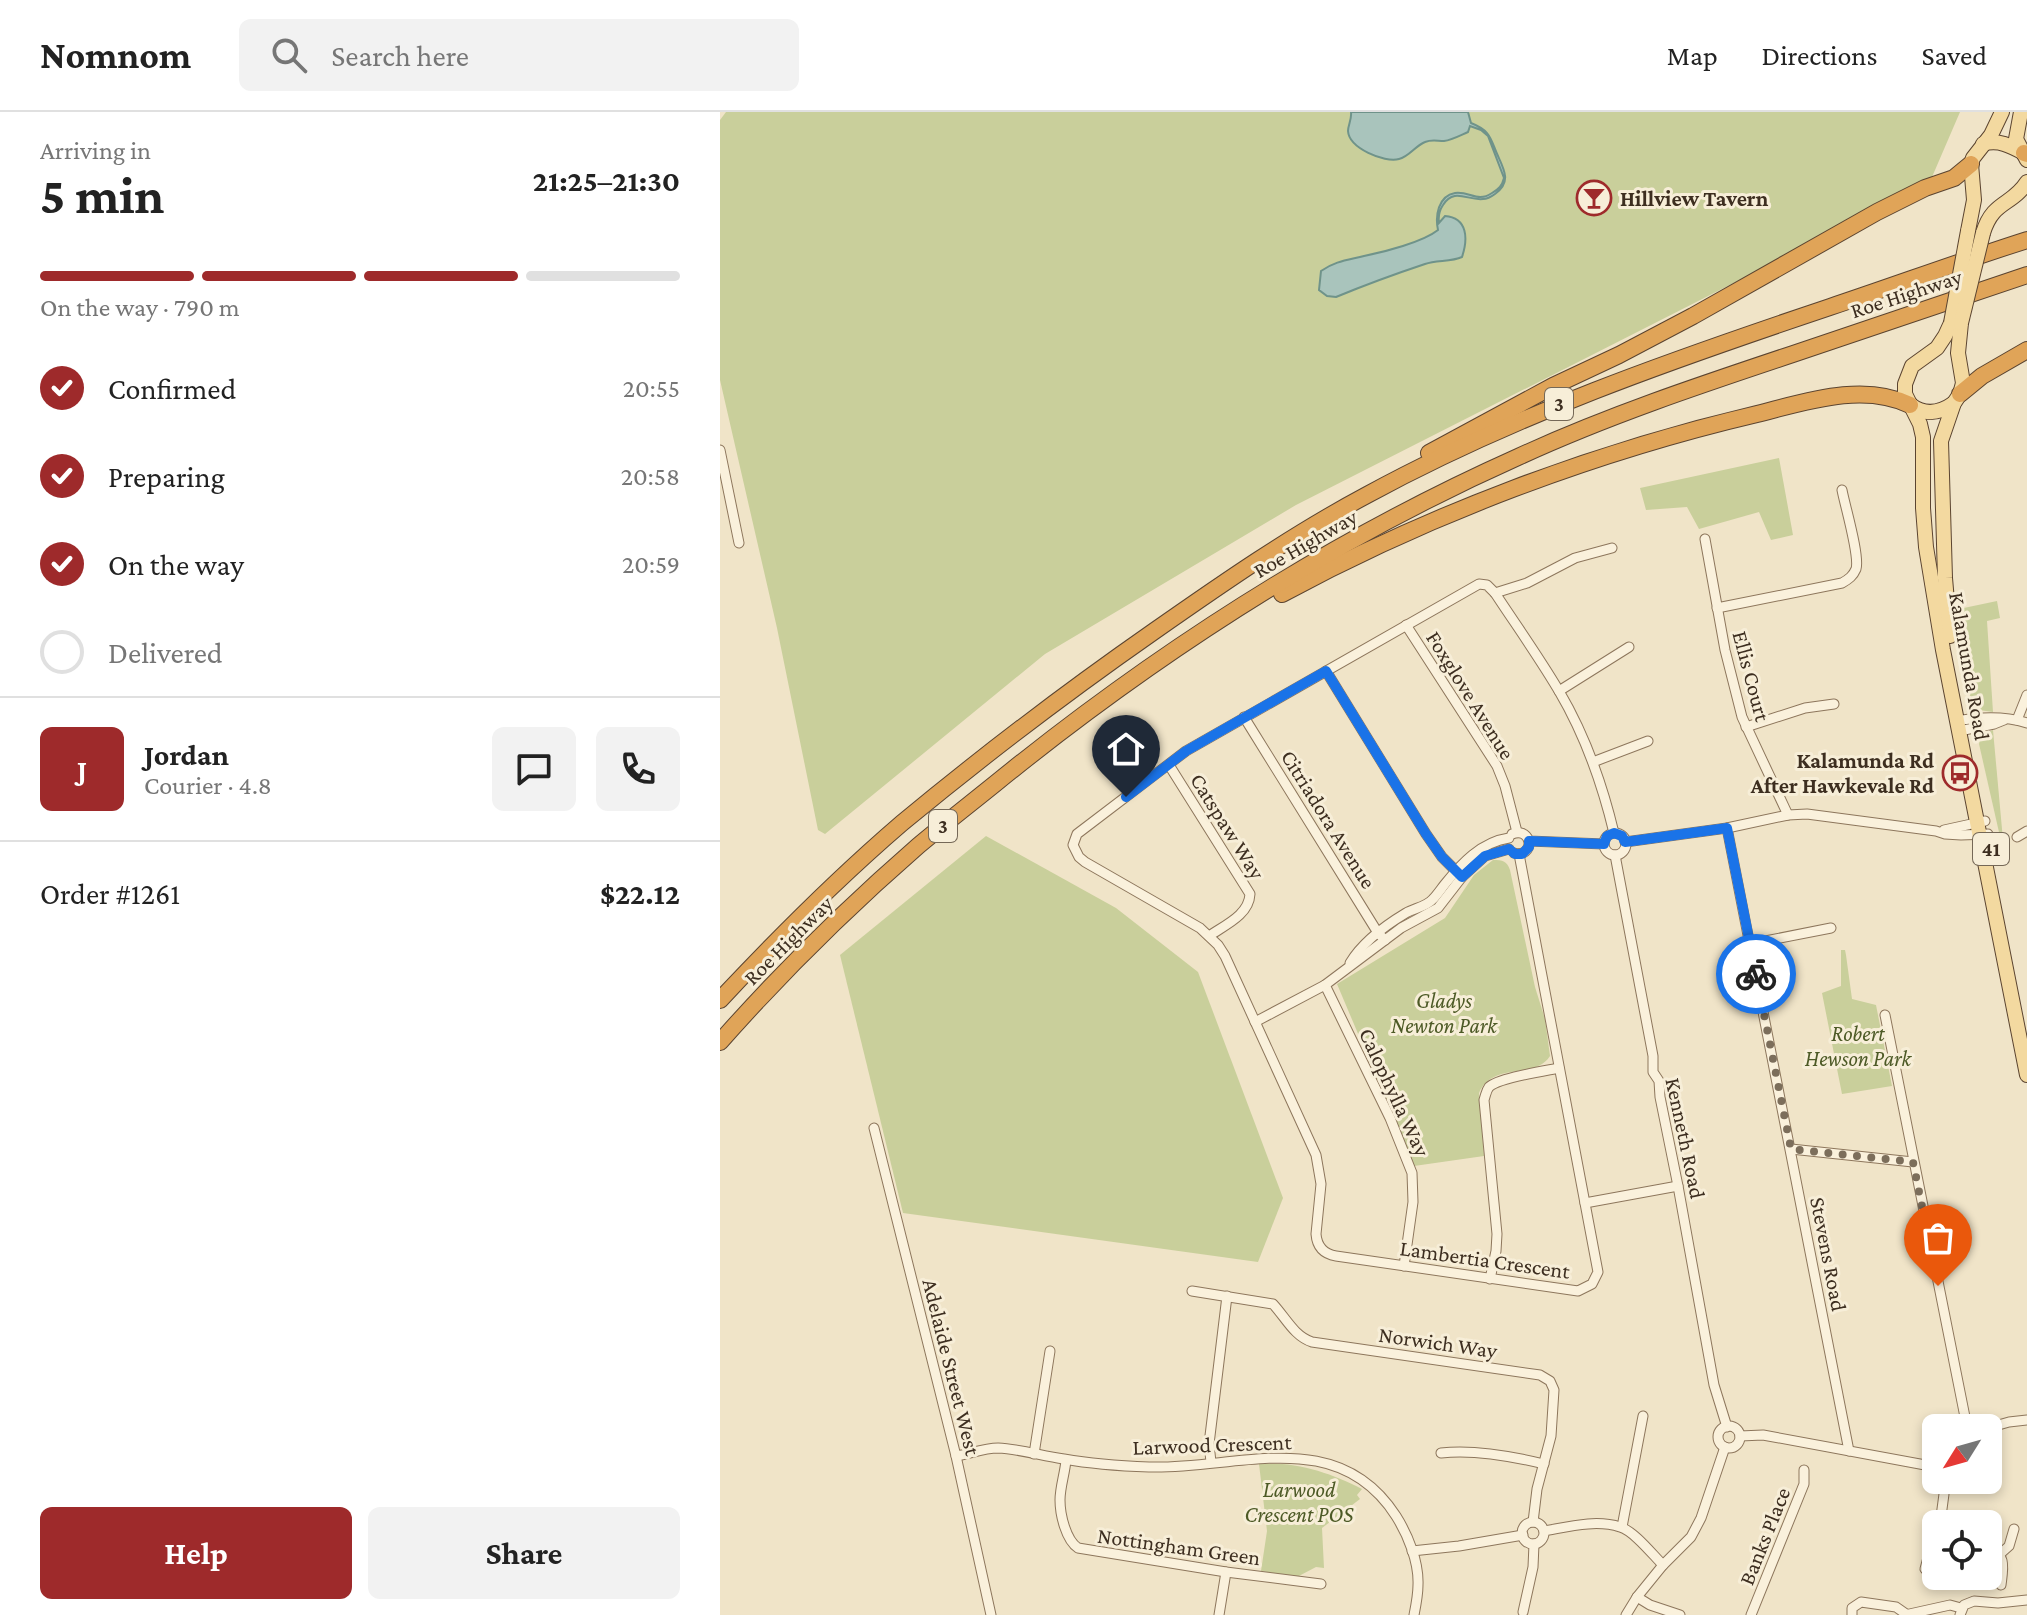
<!DOCTYPE html>
<meta charset="utf-8">
<style>
:root{--surface:#fff;--page:#f2f2f2;--text:#222;--muted:#767676;--line:#e0e0e0;--accent:#9e2a2b}
body{margin:0;font-family:"Crimson Pro",serif;background:var(--page);color:var(--text);height:100vh;display:flex;flex-direction:column;font-size:30px;white-space:nowrap}
*{box-sizing:border-box;margin:0}
p{font-size:26px;color:var(--muted)}
.icon{flex:none;width:44px;height:44px;fill:none;stroke:currentColor;stroke-width:2;stroke-linecap:round;stroke-linejoin:round}
.map{position:relative;flex:1;overflow:hidden}
.details{display:flex;flex-direction:column;background:var(--surface);width:720px}
.details>*{flex:none}
.needle{width:52px;rotate:233deg}
.tools{position:absolute;left:1202px;top:1302px;display:grid;gap:16px}
.tools a{display:grid;place-items:center;width:80px;height:80px;border-radius:12px;background:var(--surface);box-shadow:0 4px 12px #0003;font-size:40px}
.pin{position:absolute;display:grid;place-items:center;width:68px;height:68px;color:#fff;margin:-82px -34px;border-radius:50% 50% 50% 0;rotate:-45deg;box-shadow:0 0 8px #0007}
.pin .icon{rotate:45deg}
.courier{position:absolute;display:grid;place-items:center;width:80px;height:80px;margin:-40px;border:6px solid #1a73e8;border-radius:50%;background:#fff;color:#222;box-shadow:0 2px 10px #0007}
.summary em{font-style:normal;font-weight:700}
.summary div{display:flex;flex-direction:column-reverse}
.summary{display:flex;align-items:center;justify-content:space-between;height:136px;padding:0 40px}
h1{font-size:52px;font-weight:700;line-height:60px}
.bar{display:grid;grid-template-columns:repeat(4,1fr);gap:12px 8px;align-content:center;height:96px;padding:0 40px}
.bar i{height:10px;border-radius:6px;background:var(--line)}
.bar .selected{background:var(--accent)}
.bar p{grid-column:span 4}
.line{display:flex;align-items:center;gap:20px;padding:0 40px;border-top:2px solid var(--line)}
.line div{flex:1}
.round{display:grid;place-items:center;flex:none;width:84px;height:84px;border-radius:12px;background:var(--page)}
ol{padding:0 40px;list-style:none}
li{display:flex;align-items:center;gap:24px;height:88px}
li p{margin-inline-start:auto}
li .icon{padding:8px;border-radius:50%;background:var(--accent);color:#fff;stroke-width:4}
li:last-child{color:var(--muted)}
li i{width:44px;height:44px;border:4px solid var(--line);border-radius:50%}
.action{display:flex;gap:16px;margin-top:auto;padding:16px 40px}
.action a{flex:1;height:92px;border-radius:12px;background:var(--accent);color:#fff;font-size:32px;font-weight:700;line-height:92px;text-align:center}
.action a+a{background:var(--page);color:var(--text)}
header{display:flex;align-items:center;gap:48px;box-sizing:border-box;height:112px;padding:0 40px;background:var(--surface);border-bottom:2px solid var(--line)}
header strong{font-size:38px}
nav{display:flex;gap:44px;margin-inline-start:auto;font-size:28px}
.search{width:560px;height:72px;background:var(--page);display:flex;align-items:center;gap:20px;box-sizing:border-box;padding:0 28px;border-radius:12px;color:var(--muted);font-size:30px}
main{display:flex;flex:1;min-height:0}
.map>svg:first-child{display:block}
.green{fill:#c9cf9b}
.water{fill:#a9c4bc;stroke:#6f938a;stroke-width:2}
.lines{fill:none;stroke-linecap:round;stroke-linejoin:round}
.minor-casing{stroke:#8d765c;stroke-width:11}
.primary-casing{stroke:#5b4430;stroke-width:16}
.motorway-casing{stroke:#5b4430;stroke-width:18}
.minor{stroke:#faf1dc;stroke-width:9}
.primary{stroke:#f3d9a0;stroke-width:14}
.motorway{stroke:#e0a458;stroke-width:16}
.primary-bridge-casing{stroke:#5b4430;stroke-width:16;stroke-linecap:butt}
.primary-bridge{stroke:#f3d9a0;stroke-width:14}
.done{stroke:#7c6e5b;stroke-width:8;stroke-dasharray:0 14.4}
.route{stroke:#1a73e8;stroke-width:10}
.labels{text-anchor:middle;stroke-width:6;stroke-linejoin:round;paint-order:stroke}
.shield{fill:#f7eed8;stroke:#756857;stroke-width:2}
.shield-label{font-size:20px;font-weight:bold;fill:#3d2e20}
.poi-label{font-size:22px;font-weight:bold;fill:#3d2e20;stroke:#f7eed8;text-anchor:start}
.street-label{font-size:22px;fill:#3d2e20;stroke:#f7eed8}
.park-label{font-size:22px;font-style:italic;fill:#4d5a26;stroke:#f7eed8}
</style>
<header>
<strong>Nomnom</strong>
<div class="search"><svg class="icon" aria-label="search" viewBox="0 0 24 24"><circle cx="10" cy="10" r="6"/><path d="M15 15l6 6"/></svg>Search here</div>
<nav><a>Map</a><a>Directions</a><a>Saved</a></nav>
</header>
<main>
<section class="details">
<div class="summary"><div><h1>5 min</h1><p>Arriving in</p></div><em>21:25–21:30</em></div>
<div class="bar"><i class="selected"></i><i class="selected"></i><i class="selected"></i><i></i><p>On the way · 790 m</p></div>
<ol>
<li><svg class="icon" aria-label="check" viewBox="0 0 24 24"><path d="M5 12l5 5 9-10"/></svg>Confirmed<p>20:55</p></li>
<li><svg class="icon" aria-label="check" viewBox="0 0 24 24"><path d="M5 12l5 5 9-10"/></svg>Preparing<p>20:58</p></li>
<li><svg class="icon" aria-label="check" viewBox="0 0 24 24"><path d="M5 12l5 5 9-10"/></svg>On the way<p>20:59</p></li>
<li><i></i>Delivered</li>
</ol>
<div class="line" style="height:144px"><b class="round" style="background:var(--accent);color:#fff">J</b><div><b>Jordan</b><p>Courier · 4.8</p></div><a class="round"><svg class="icon" aria-label="chat" viewBox="0 0 24 24"><path d="M4 5h16v11H9l-5 4z"/></svg></a><a class="round"><svg class="icon" aria-label="phone" viewBox="0 0 24 24"><path d="M5 4h4l2 5-3 2q2 4 5 5l2-3 5 2v4C11 20 4 13 5 4z"/></svg></a></div>
<div class="line" style="height:104px"><div>Order #1261</div><b>$22.12</b></div>
<div class="action"><a>Help</a><a>Share</a></div>
</section>
<div class="map">
<svg width="1307" height="1503" viewBox="0 0 1307 1503">
<rect width="100%" height="100%" fill="#f0e4c8"/>
<g class="green">
<path d="M6 0H1240L1209 72 576 393 325 542 105 722 98 718 57 516 0 268V8Z"/>
<path d="M1059 346 1073 423 1051 428 1039 400 979 417 967 395 926 398 920 376Z"/>
<path d="M1277 489 1280 506 1267 509 1273 600 1259 598C1247 585 1248 572 1245 556 1240 537 1232 517 1239 497Z"/>
<path d="M1273 618 1283 728 1281 729 1259 632 1261 623Z"/>
<path d="M266 724 396 796 478 860 563 1086 538 1150 183 1101 120 843Z"/>
<path d="M773 748C783 748 787 749 790 758L815 875 825 907 830 944C815 968 773 949 759 981L764 1044 694 1054 617 872 725 806 754 763Z"/>
<path d="M1121 838H1125L1126 843 1132 887 1156 893 1172 974 1122 982 1102 881 1121 874Z"/>
<path d="M539 1352C575 1349 611 1361 642 1377L637 1383 640 1387 602 1416 604 1456 596 1455 577 1465 541 1459 547 1419Z"/>
</g>
<path class="water" d="M631 0H748L751 11C771 19 770 26 778 44 785 59 791 71 775 82 771 85 768 87 763 87 748 89 734 75 723 93 719 99 718 104 719 111L725 104C748 106 748 127 742 145 731 150 717 148 705 152 675 162 645 173 616 185L607 184 599 178 601 159C615 149 628 148 644 144 664 140 703 130 718 118 715 104 718 84 735 81 750 79 757 91 772 81 779 77 782 74 784 66L768 24 761 18 750 14 748 20C741 23 732 28 724 29 717 29 712 27 705 30 695 34 689 45 679 47 664 51 629 36 628 19 628 13 632 7 631 0Z"/>
<g class="lines">
<g class="minor-casing">
<g id="minor">
<path d="M0 338 19 431"/>
<path d="M985 427 1005 538 1022 605 1068 703"/>
<path d="M775 481 807 471 855 446 892 436"/>
<path d="M997 496 1122 471C1129 467 1133 464 1136 457 1140 444 1125 394 1122 378"/>
<path d="M686 513 777 654 785 674 797 720"/>
<path d="M606 559 706 722 722 745 742 765"/>
<path d="M839 579 909 535"/>
<path d="M524 605 658 821 665 828"/>
<path d="M1297 608 1307 583"/>
<path d="M1237 609C1260 605 1285 604 1307 611"/>
<path d="M1026 615 1085 596 1114 592"/>
<path d="M1239 619 1274 612 1284 608"/>
<path d="M873 650 928 629"/>
<path d="M449 653 530 782C529 803 505 813 489 824"/>
<path d="M1007 716 1129 1339"/>
<path d="M1224 718 1265 709"/>
<circle cx="895" cy="732" r="11"/>
<path d="M792 722C800 719 806 721 809 729L884 732"/>
<path d="M1297 725 1307 719"/>
<path d="M905 730 1007 716 1068 703 1087 702 1216 719 1225 722 1241 723 1268 722"/>
<path d="M794 741C803 744 810 738 809 729"/>
<path d="M799 742 878 1160 872 1172 858 1179 616 1144C604 1142 597 1135 596 1122L601 1072 596 1043 505 844 498 833 480 816 365 750 359 745 353 733 357 722 466 639 759 472 767 473 775 481C796 513 819 545 839 579 865 623 882 671 894 721"/>
<path d="M895 743 933 944V960L939 969 940 985 958 1074 994 1273 1007 1315"/>
<path d="M1030 832 1111 816"/>
<path d="M630 851C642 831 666 813 686 801 694 796 706 795 713 787 717 783 721 777 725 772 741 752 761 730 789 726"/>
<path d="M605 873 670 1006 692 1061 693 1090 684 1154"/>
<path d="M1165 903 1245 1305 1252 1316"/>
<path d="M535 910 605 873 681 816 718 796 742 765 765 744 789 737"/>
<path d="M154 1016 236 1344 271 1503"/>
<path d="M1071 1037 1193 1050"/>
<path d="M865 1091 958 1074"/>
<path d="M770 1167 776 1139 777 1122 764 988C766 982 766 979 769 975 778 966 824 959 839 956"/>
<path d="M472 1179 553 1192C566 1206 574 1224 592 1230L820 1263 830 1269 834 1278 831 1324 817 1377 813 1410"/>
<circle cx="1009" cy="1325" r="11"/>
<path d="M1268 1316 1289 1310 1307 1308"/>
<path d="M1020 1324 1043 1323 1216 1355"/>
<path d="M721 1341C754 1337 791 1344 824 1352"/>
<path d="M314 1342 330 1239"/>
<path d="M236 1344C249 1342 264 1336 278 1336 300 1337 322 1344 344 1347 372 1352 400 1354 429 1355 516 1358 617 1312 676 1404 688 1423 699 1450 698 1473 698 1483 696 1493 694 1503"/>
<path d="M346 1348C345 1361 340 1375 340 1388 340 1403 346 1428 358 1436L506 1460 601 1472"/>
<path d="M491 1350 489 1332 507 1184"/>
<circle cx="813" cy="1421" r="11"/>
<path d="M1220 1412 1224 1382 1222 1368"/>
<path d="M902 1415 923 1304"/>
<path d="M824 1419C847 1415 876 1407 900 1415 914 1419 932 1442 943 1453"/>
<path d="M1268 1436C1287 1441 1283 1457 1281 1473"/>
<path d="M692 1439 739 1434 803 1423"/>
<path d="M1280 1442 1289 1434 1294 1417"/>
<path d="M1205 1457 1212 1431 1216 1427"/>
<path d="M917 1485 930 1493 960 1503"/>
<path d="M803 1500 813 1455 814 1432"/>
<path d="M499 1503 506 1460"/>
<path d="M906 1503 917 1485 943 1453 971 1425 981 1406 1005 1335"/>
<path d="M1031 1503 1084 1372V1358"/>
<path d="M1132 1503V1496L1141 1490 1176 1495 1186 1502"/>
<path d="M1185 1503 1230 1493 1241 1496"/>
<path d="M1240 1503 1244 1493 1254 1489 1278 1491 1307 1488"/>
</g>
</g>
<g class="primary-casing">
<g id="primary">
<path d="M1301 0 1296 27 1307 48"/>
<path d="M1263 32C1278 27 1291 34 1304 41"/>
<path d="M1248 119 1254 88 1251 52 1253 46 1271 23 1282 0"/>
<path d="M1263 121C1273 88 1292 94 1307 70"/>
<path d="M1231 211 1225 224 1217 236 1192 254 1185 272V282L1200 312 1203 325V396L1206 435 1223 538 1307 963"/>
<path d="M1191 293C1205 304 1220 301 1234 291"/>
<path d="M1230 524 1225 466 1221 329 1234 291 1240 282 1243 271 1238 241 1241 211"/>
</g>
</g>
<g class="motorway-casing">
<g id="motorway">
<path d="M1304 41 1307 42"/>
<path d="M1240 282 1262 264 1307 238"/>
<path d="M709 341 833 274 899 243 973 204 1157 100 1205 76 1234 66 1251 52"/>
<path d="M562 482C708 403 875 340 1037 302 1085 290 1143 270 1190 293"/>
<path d="M0 888C57 827 118 766 182 711 263 644 347 580 433 520 503 471 572 423 647 383 794 303 952 248 1110 195 1176 173 1241 149 1307 128"/>
<path d="M0 930C61 861 128 795 198 734 223 713 250 692 276 671 435 542 610 429 798 345 887 304 980 273 1073 242 1151 216 1229 189 1307 163"/>
</g>
</g>
<use href="#minor" class="minor"/>
<use href="#primary" class="primary"/>
<use href="#motorway" class="motorway"/>
<g class="primary-bridge-casing">
<g id="primary-bridge">
<path d="M1231 211 1248 119"/>
<path d="M1241 211 1263 121"/>
</g>
</g>
<use href="#primary-bridge" class="primary-bridge"/>
</g>
<g class="lines">
<path class="done" d="M1036 862 1071 1037 1193 1050 1218 1174"/>
<path class="route" d="M406 685 466 639 606 559 706 722 722 745 742 765 765 744 789 737 795 742H802L809 735V729L884 732 887 724 894 721 902 724 905 730 1007 716 1036 862"/>
</g>
<defs>
<g id="bar-ring" transform="scale(1.8)"><circle r="9.5" fill="#f7eed8" stroke="#9e2a2b" stroke-width="1.5"/><path d="M-6-5H6L.8 .8V4.5H3.5V6h-7V4.5H-.8V.8Z" fill="#9e2a2b"/></g>
<g id="bus-ring" transform="scale(1.8)"><circle r="9.5" fill="#f7eed8" stroke="#9e2a2b" stroke-width="1.5"/><path d="M-5-6H5V4H4V6H2V4H-2V6H-4V4H-5ZM-3.5-4V0h7V-4ZM-3.5 1.2v1.5H-2V1.2ZM2 1.2v1.5H3.5V1.2Z" fill="#9e2a2b"/></g>
</defs>
<g fill-rule="evenodd">
<use href="#bar-ring" x="874" y="86"/>
<use href="#bus-ring" x="1240" y="661"/>
</g>
<g class="labels">
<g class="shield">
<rect x="825" y="276" width="28" height="32" rx="6"/>
<rect x="209" y="698" width="28" height="32" rx="6"/>
<rect x="1253" y="721" width="36" height="32" rx="6"/>
</g>
<g class="shield-label">
<text x="839" y="299">3</text>
<text x="223" y="721">3</text>
<text x="1271" y="744">41</text>
</g>
<g class="poi-label">
<text x="900" y="94">Hillview Tavern</text>
<text x="1214" y="656" text-anchor="end">Kalamunda Rd<tspan x="1214" dy="25">After Hawkevale Rd</tspan></text>
</g>
<g class="street-label">
<text transform="translate(1186 181) rotate(-18)" y="8">Roe Highway</text>
<text transform="translate(585 431) rotate(-30)" y="8">Roe Highway</text>
<text transform="translate(1250 554) rotate(80)" y="8">Kalamunda Road</text>
<text transform="translate(1032 564) rotate(75)" y="8">Ellis Court</text>
<text transform="translate(751 583) rotate(58)" y="8">Foxglove Avenue</text>
<text transform="translate(609 707) rotate(58)" y="8">Citriadora Avenue</text>
<text transform="translate(508 714) rotate(58)" y="8">Catspaw Way</text>
<text transform="translate(68 828) rotate(-45)" y="8">Roe Highway</text>
<text transform="translate(675 980) rotate(65)" y="8">Calophylla Way</text>
<text transform="translate(966 1026) rotate(78)" y="8">Kenneth Road</text>
<text transform="translate(1109 1142) rotate(79)" y="8">Stevens Road</text>
<text transform="translate(765 1147) rotate(8)" y="8">Lambertia Crescent</text>
<text transform="translate(718 1230) rotate(8)" y="8">Norwich Way</text>
<text transform="translate(232 1255) rotate(76)" y="8">Adelaide Street West</text>
<text transform="translate(492 1332) rotate(-2)" y="8">Larwood Crescent</text>
<text transform="translate(1044 1424) rotate(-68)" y="8">Banks Place</text>
<text transform="translate(459 1434) rotate(8)" y="8">Nottingham Green</text>
</g>
<g class="park-label">
<text x="724" y="896">Gladys<tspan x="724" dy="25">Newton Park</tspan></text>
<text x="1138" y="929">Robert<tspan x="1138" dy="25">Hewson Park</tspan></text>
<text x="579" y="1385">Larwood<tspan x="579" dy="25">Crescent POS</tspan></text>
</g>
</g>
</svg>
<div class="tools">
<a><svg class="needle" viewBox="-14 -14 28 28"><path d="M0-13l5 13h-10z" fill="#e53935"/><path d="M0 13l5-13h-10z" fill="#767676"/></svg></a>
<a><svg class="icon" aria-label="locate" viewBox="0 0 24 24"><circle cx="12" cy="12" r="6"/><path d="M12 2v4M12 18v4M2 12h4M18 12h4"/></svg></a>
</div>
<div class="pin" style="left:1218px;top:1174px;background:#ea580c"><svg class="icon" aria-label="bag" viewBox="0 0 24 24"><path d="M5 8h14l-1 12H6zM9 8a3 3 0 0 1 6 0"/></svg></div>
<div class="pin" style="left:406px;top:685px;background:#1f2937"><svg class="icon" aria-label="home" viewBox="0 0 24 24"><path d="M3 11l9-7 9 7M6 9v11h12V9"/></svg></div>
<div class="courier" style="left:1036px;top:862px"><svg class="icon" aria-label="bike" viewBox="0 0 24 24"><circle cx="6" cy="16" r="4"/><circle cx="18" cy="16" r="4"/><path d="M6 16l4-8h5l3 8M10 8l3 8H6M13 5h3"/></svg></div>
</div>
</main>
